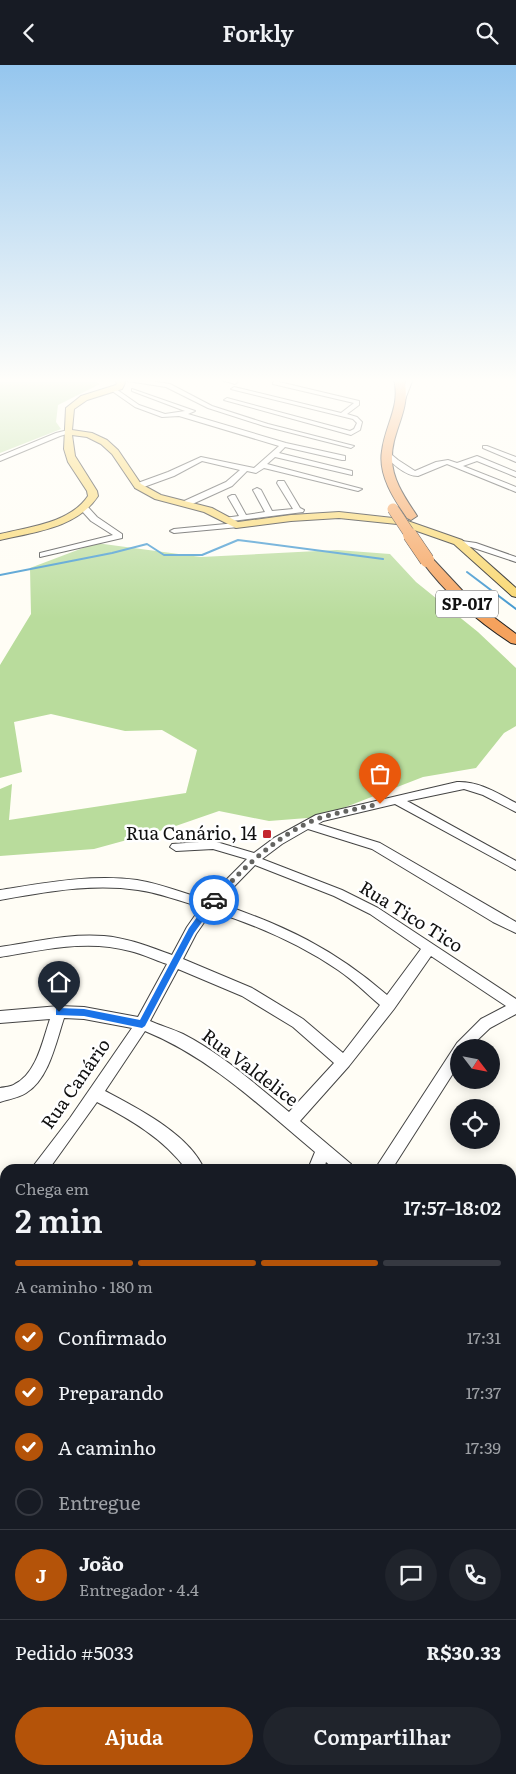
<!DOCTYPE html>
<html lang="pt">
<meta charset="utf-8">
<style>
:root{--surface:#171b24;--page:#20242c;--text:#f1f3f6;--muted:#9ea1a6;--line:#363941;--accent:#b45309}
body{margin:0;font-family:Literata,serif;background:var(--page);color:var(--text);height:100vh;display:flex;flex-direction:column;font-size:19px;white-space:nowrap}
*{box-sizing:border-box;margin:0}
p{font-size:16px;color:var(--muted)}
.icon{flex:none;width:28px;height:28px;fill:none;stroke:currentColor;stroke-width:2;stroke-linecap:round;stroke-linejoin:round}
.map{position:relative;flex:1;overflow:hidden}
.side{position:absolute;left:0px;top:1099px;width:516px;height:611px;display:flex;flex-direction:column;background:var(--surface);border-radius:15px 15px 0 0;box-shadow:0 2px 12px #0003}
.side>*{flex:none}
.needle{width:32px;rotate:122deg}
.controls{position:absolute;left:450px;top:974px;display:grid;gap:10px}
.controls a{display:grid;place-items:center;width:50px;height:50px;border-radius:50%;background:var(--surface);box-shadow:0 2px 12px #0003;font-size:25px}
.pin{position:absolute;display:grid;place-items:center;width:42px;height:42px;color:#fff;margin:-51px -21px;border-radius:50% 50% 50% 0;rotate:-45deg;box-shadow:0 0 5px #0007}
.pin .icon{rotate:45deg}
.courier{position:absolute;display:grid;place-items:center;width:50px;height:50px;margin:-25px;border:4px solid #1a73e8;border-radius:50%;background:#fff;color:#222;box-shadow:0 1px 6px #0007}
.summary em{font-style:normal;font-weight:600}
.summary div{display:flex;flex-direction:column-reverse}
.summary{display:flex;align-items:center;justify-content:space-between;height:85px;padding:0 15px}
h1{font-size:32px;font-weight:600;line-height:38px}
.bar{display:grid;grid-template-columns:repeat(4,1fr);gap:8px 5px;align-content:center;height:60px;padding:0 15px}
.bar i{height:6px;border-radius:4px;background:var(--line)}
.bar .current{background:var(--accent)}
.bar p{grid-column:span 4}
.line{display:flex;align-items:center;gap:12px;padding:0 15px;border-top:1px solid var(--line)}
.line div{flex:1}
.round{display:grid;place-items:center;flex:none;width:52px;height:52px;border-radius:26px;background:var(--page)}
ol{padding:0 15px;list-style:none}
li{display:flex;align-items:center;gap:15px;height:55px}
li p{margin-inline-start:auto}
li .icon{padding:5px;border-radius:50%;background:var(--accent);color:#fff;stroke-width:4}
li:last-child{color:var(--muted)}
li i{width:28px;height:28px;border:2px solid var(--line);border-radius:50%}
.cta{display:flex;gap:10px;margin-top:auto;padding:10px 15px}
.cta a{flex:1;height:58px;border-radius:30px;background:var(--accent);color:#fff;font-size:20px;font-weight:600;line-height:58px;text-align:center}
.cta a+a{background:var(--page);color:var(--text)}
header{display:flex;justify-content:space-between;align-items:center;height:65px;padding:0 15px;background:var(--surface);font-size:22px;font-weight:600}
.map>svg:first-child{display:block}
.forest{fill:#b9dc9c}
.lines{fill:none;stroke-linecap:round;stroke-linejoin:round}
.stream{stroke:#3f96cf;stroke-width:2}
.minor-casing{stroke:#444;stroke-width:2}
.major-casing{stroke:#222;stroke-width:2}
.highway-casing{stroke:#222;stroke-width:2}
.minor{fill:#fff;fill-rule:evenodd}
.major{fill:#f9d66b;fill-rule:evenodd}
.highway{fill:#f5a25d;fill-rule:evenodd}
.highway-bridge-far1-casing{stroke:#222;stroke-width:12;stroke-linecap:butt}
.highway-bridge-casing{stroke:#222;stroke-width:15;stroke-linecap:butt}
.highway-bridge-far1{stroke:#f5a25d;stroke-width:11}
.highway-bridge{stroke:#f5a25d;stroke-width:14}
.route{fill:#1a73e8}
.done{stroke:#646461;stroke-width:5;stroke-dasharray:0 9}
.poi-dot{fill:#c4262e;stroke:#fff;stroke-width:2}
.labels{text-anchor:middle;stroke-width:5;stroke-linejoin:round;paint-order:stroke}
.shield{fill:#fff;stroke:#585858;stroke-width:1}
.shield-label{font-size:16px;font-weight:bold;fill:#111}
.poi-label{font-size:18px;fill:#111;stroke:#fff;text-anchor:end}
.street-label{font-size:18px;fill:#111;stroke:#fff}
</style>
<header><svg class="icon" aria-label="back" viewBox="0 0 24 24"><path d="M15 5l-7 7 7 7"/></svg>Forkly<svg class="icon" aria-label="search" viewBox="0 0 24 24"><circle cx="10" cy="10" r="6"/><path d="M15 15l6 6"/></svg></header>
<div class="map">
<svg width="516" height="1709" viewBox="0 0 516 1709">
<rect width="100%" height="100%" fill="#fffdf5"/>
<g class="forest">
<path d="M0 314H90L100 319 58 340 56 357 61 364 0 388Z"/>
<path d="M96 478 201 492 337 485 390 489 416 517 478 567 516 603V661L504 668 476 703 423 712 320 752 269 756 219 746 167 764 94 784 0 791V724L12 719 9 755 186 728 197 685 162 665 125 666 51 649 14 657 22 707 0 713V600L31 549 30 503Z"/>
</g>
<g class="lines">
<g class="stream">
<path d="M467 507 516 544"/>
<path d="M0 510 112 488 147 479 164 490H202L238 475 383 494"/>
</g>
<g class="minor-casing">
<g id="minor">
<path d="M115 314H137L170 319 212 341 268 359 354 381 351 383 264 361 208 343 166 322Z"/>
<path d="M218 314H232L238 317 235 319Z"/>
<path d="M407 314H413L404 337 399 338Z"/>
<path d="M275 316 359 336V340L347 349 357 352 362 357 360 365 351 370 224 335 227 333 350 366 354 364 357 358 353 354 231 324 234 322 341 348 354 338 273 319V317Z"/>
<path d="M112 324H116L139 340 165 349 185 346 132 326V324L195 346 188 349 286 378 345 391V395H342L285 382 279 388 352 406V410L275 392 267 399 362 424 358 426 264 403 256 408 247 406 232 421 188 441H182V437L226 417 240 405 202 396 174 411 141 423H135V419L168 407 201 392 254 403 279 381 179 351 162 352 135 342 112 326Z"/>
<path d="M68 365 71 367 70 368 60 371 0 396V391L56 368Z"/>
<path d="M483 381H487L516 392V397L483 383Z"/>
<path d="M386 385 398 395 415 406 436 397 448 395 457 398 477 391 516 407V412L477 396 463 401 516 422V427L447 399 418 411C405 411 390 397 382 387Z"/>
<path d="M278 416H284L300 443 304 445 303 447 224 457V453L239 451 228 432 232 430H235L246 450 265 447 253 425 257 423 261 425 272 446 293 444 277 418Z"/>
<path d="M81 441H87L97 452 122 469V473L40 492V488L113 470 91 456 81 445Z"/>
<path d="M236 458H239V462L174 468 170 466 174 464Z"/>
<path d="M455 475 476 478 516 492V497L471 482 455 479Z"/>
<path d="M457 717C479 716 497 728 516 738V747L483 730 464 724 407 736 516 796V805L395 739 323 756 318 759 380 778 516 857V868L493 857 372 784 308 764 282 779 262 794 342 825 378 843 516 934V949L490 963 470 982H459V999L392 1104H375L457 978 481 954 506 941 431 891 394 944 349 1001 300 1056 351 1099 354 1104H334L326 1097 324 1104H308L315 1087C261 1042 211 993 145 966L105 1026C137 1043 189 1069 204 1104H186C164 1074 130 1054 97 1037L49 1104H31L70 1053 132 963 84 954 64 953C56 977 49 1014 26 1028 18 1033 9 1034 0 1037V1023C5 1022 11 1022 15 1019 37 1008 43 974 50 954L0 958V946L59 941 84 942 138 952 167 899C155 895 143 889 130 886 87 874 43 885 0 892V882C34 877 69 868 104 871 128 873 150 882 172 890L187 862 201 842C180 836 159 828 138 825 92 818 45 827 0 835V825C45 818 91 809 137 815 161 819 184 828 206 835L247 794 213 784 176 786 170 782 172 779 213 776 254 788 274 773 316 750ZM255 800 334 831 370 849 421 884 387 930C334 884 284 860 218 838ZM212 846C256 860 300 879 338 905 353 915 366 928 380 940L343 988 303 954 252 923 183 894 196 869ZM178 904 242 931 293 962 334 998 289 1047C255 1019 222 989 183 969 173 964 161 961 150 956Z"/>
<rect x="0" y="1115" width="5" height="16"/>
<path d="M516 1130V1146L511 1147V1131Z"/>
<path d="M5 1154V1179L0 1181V1156Z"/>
<path d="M0 1197 5 1199V1215L0 1213Z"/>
<rect x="511" y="1239" width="5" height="18"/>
<rect x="511" y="1368" width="5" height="18"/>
<path d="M0 1541 5 1543V1567L0 1565Z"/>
</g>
</g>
<g class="major-casing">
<path id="major" d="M113 314 124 316 125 318 122 324 87 335 74 344 72 365 92 368 107 375 118 385 141 419 161 430 212 443 238 457 291 450 339 447 402 454 462 475 516 523V532L512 531 454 479 397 459 339 453 291 456 236 463 204 447 155 434 135 423 112 389 101 379 87 372 72 370 75 391 97 426 98 431C77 463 34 467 0 475V469C29 462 70 458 88 431L87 426 68 397 64 384 66 343 81 331 116 320 117 318Z"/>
</g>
<g class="highway-casing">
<g id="highway">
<path d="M394 314H404C412 344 391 366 392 394 392 415 406 434 417 451L411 455 407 453C394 434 378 410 382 386 385 360 401 341 394 314Z"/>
<path d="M427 491 431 492 472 536 516 569V579L511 578C477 556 445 528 421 495Z"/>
</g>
</g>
<use href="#minor" class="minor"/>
<use href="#major" class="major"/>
<use href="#highway" class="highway"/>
<g class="highway-bridge-far1-casing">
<path id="highway-bridge-far1" d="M393 444 411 471"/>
</g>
<g class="highway-bridge-casing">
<path id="highway-bridge" d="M410 470 427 495"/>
</g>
<use href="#highway-bridge-far1" class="highway-bridge-far1"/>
<use href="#highway-bridge" class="highway-bridge"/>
</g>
<linearGradient id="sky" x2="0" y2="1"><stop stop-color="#95c6ee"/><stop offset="0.57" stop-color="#fffefa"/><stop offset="1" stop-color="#fffefa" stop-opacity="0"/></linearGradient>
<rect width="516" height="554" fill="url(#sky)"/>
<path class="route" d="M214 832 218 835 194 868 145 961 142 963 84 951 56 950V944L59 943 84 944 140 955 189 863 211 833Z"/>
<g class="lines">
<path class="done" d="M214 835C242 804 280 767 320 753 340 747 360 743 380 739"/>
</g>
<rect class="poi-dot" x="262" y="764" width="10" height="10" rx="2.5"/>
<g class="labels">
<rect class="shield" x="436" y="525.5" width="62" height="27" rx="4"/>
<g class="shield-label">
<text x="467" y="545">SP-017</text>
</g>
<g class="poi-label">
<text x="257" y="775">Rua Canário, 14</text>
</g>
<g class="street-label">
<text transform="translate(411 852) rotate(32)" y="6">Rua Tico Tico</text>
<text transform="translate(250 1003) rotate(37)" y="6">Rua Valdelice</text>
<text transform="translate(76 1019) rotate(-55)" y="6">Rua Canário</text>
</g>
</g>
</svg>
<div class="controls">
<a><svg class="needle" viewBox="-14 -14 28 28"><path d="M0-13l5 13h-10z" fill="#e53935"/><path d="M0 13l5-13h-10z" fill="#9ea1a6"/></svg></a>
<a><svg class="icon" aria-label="locate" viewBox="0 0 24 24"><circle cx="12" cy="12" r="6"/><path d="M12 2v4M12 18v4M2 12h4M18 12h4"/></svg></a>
</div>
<div class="pin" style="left:380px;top:739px;background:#ea580c"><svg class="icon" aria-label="bag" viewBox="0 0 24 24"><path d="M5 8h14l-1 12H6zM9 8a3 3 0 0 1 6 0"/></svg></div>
<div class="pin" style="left:59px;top:947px;background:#1f2937"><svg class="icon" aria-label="home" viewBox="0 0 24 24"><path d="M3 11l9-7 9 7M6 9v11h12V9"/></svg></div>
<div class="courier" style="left:214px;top:835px"><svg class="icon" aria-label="car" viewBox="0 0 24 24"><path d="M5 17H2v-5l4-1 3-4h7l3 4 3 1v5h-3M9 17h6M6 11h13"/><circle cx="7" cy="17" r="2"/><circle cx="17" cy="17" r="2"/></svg></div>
<section class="side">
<div class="summary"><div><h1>2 min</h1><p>Chega em</p></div><em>17:57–18:02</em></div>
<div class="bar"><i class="current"></i><i class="current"></i><i class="current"></i><i></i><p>A caminho · 180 m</p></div>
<ol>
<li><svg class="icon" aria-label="check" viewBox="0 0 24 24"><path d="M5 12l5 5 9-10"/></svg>Confirmado<p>17:31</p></li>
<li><svg class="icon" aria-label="check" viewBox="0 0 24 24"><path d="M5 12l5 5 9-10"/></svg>Preparando<p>17:37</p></li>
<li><svg class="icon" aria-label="check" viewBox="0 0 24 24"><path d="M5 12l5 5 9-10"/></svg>A caminho<p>17:39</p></li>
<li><i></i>Entregue</li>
</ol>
<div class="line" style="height:90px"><b class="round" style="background:var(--accent);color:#fff">J</b><div><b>João</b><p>Entregador · 4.4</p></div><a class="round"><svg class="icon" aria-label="chat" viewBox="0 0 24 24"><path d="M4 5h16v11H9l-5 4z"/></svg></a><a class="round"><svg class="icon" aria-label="phone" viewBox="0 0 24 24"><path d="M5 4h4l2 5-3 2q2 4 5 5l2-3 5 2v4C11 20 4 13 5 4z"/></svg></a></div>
<div class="line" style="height:65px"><div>Pedido #5033</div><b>R$30.33</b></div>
<div class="cta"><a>Ajuda</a><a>Compartilhar</a></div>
</section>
</div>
